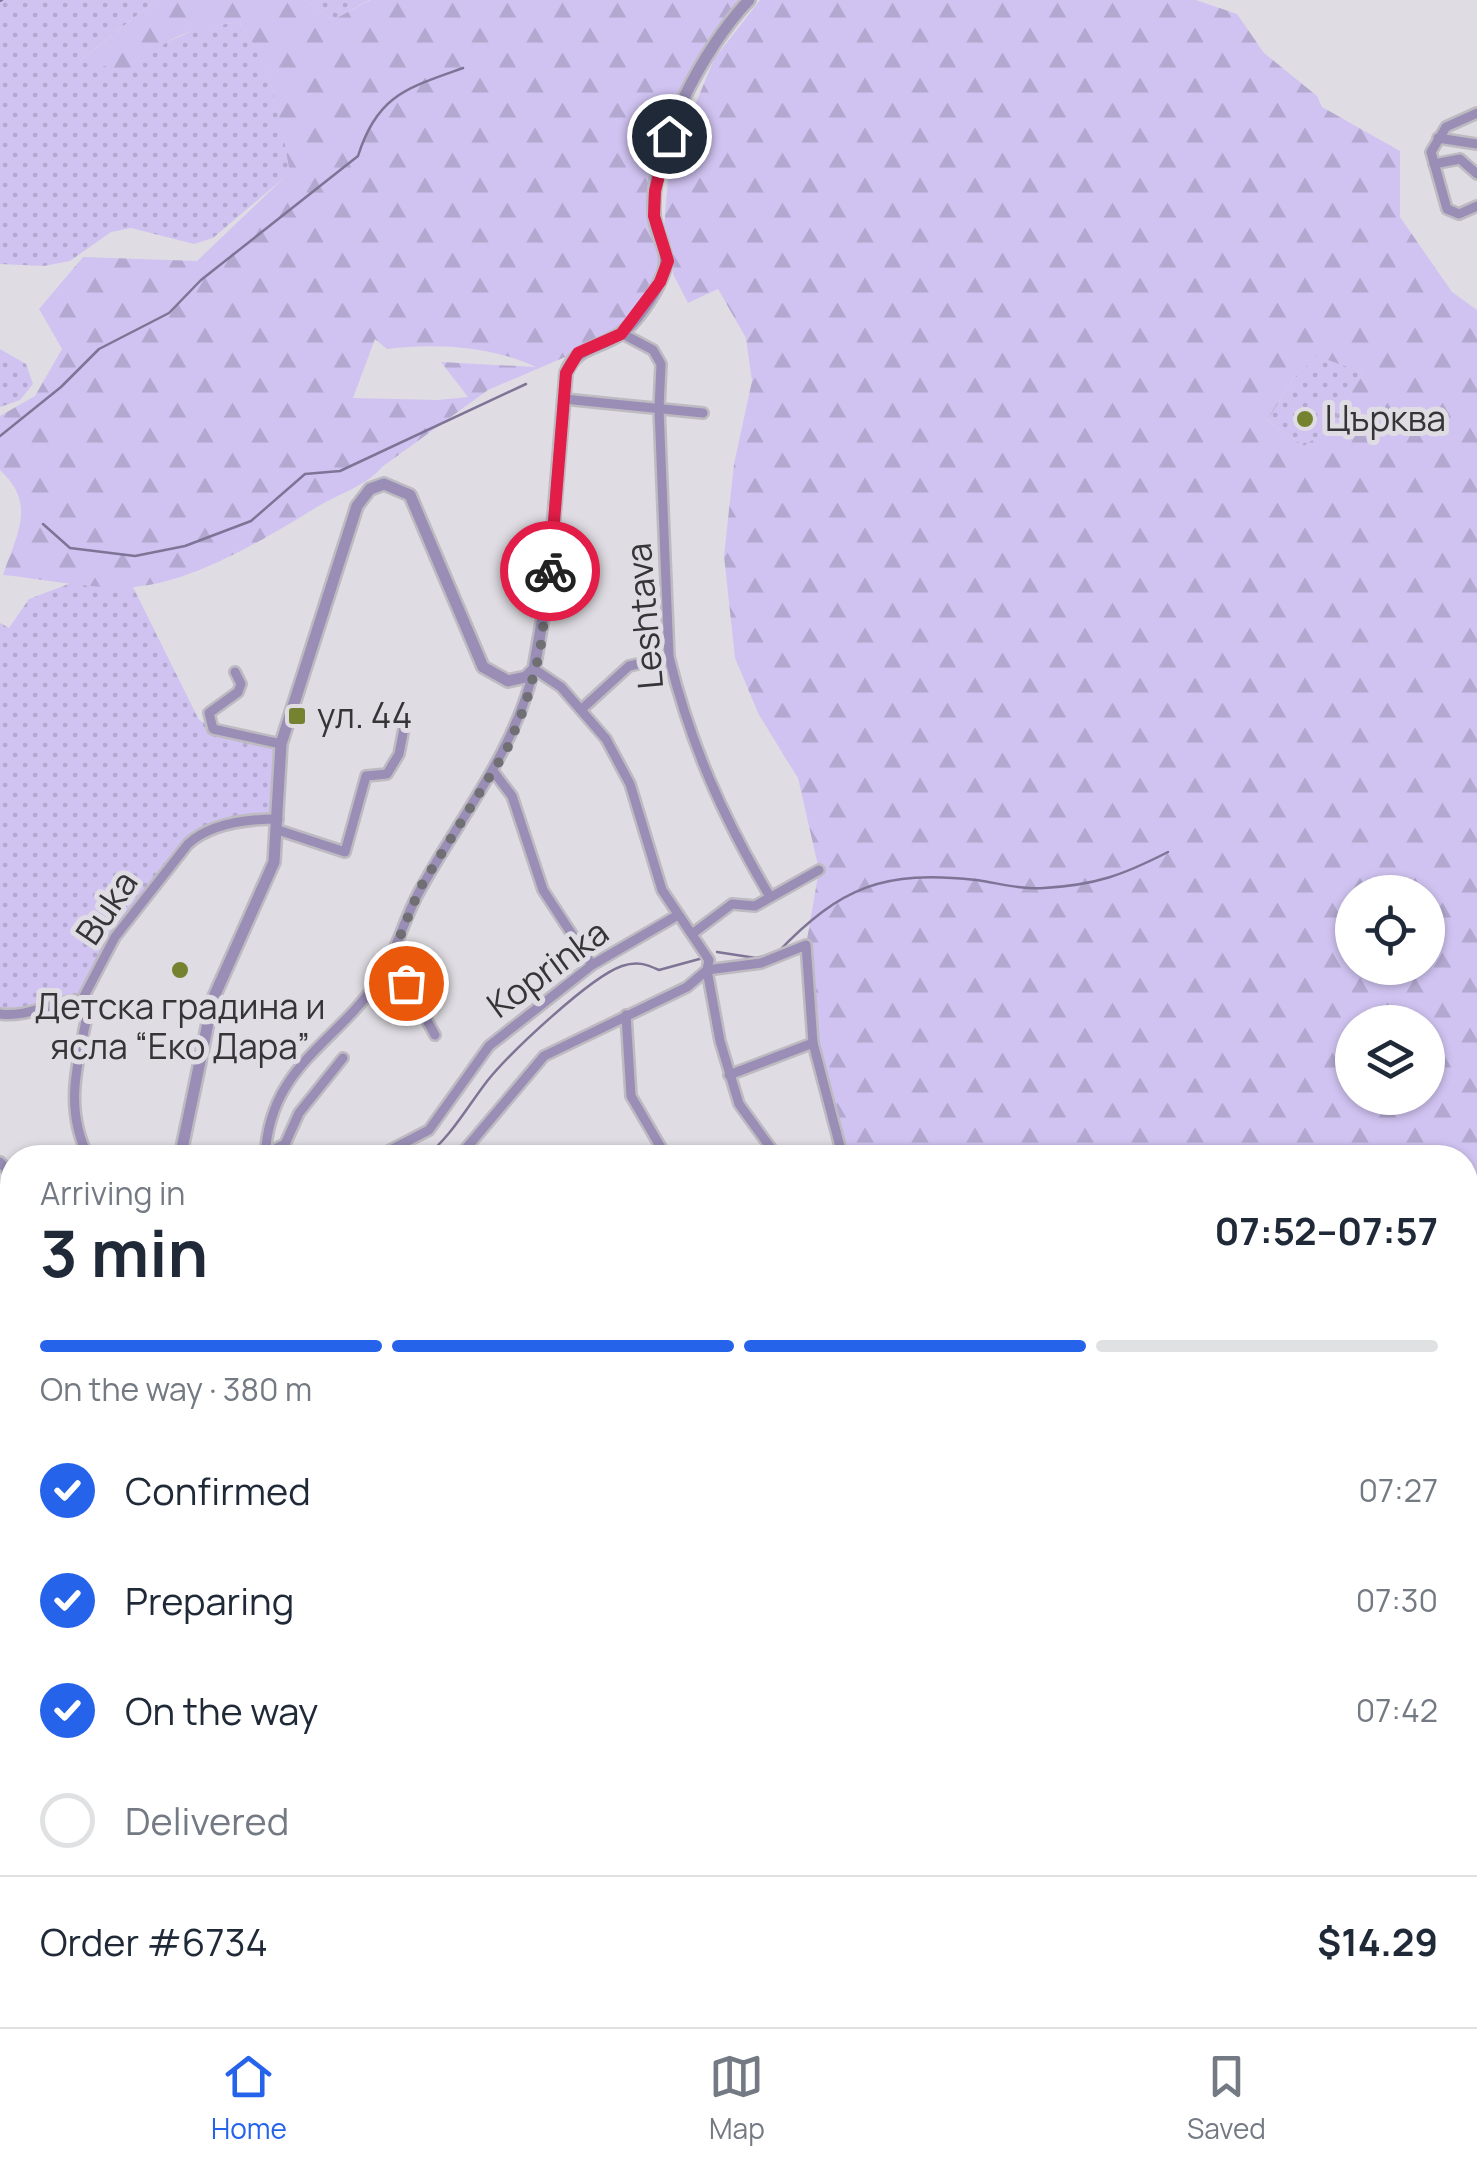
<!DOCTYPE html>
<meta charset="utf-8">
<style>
:root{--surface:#fff;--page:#f6f6f7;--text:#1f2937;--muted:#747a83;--line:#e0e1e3;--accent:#2563eb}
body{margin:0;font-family:Manrope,sans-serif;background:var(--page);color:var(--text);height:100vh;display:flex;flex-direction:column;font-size:38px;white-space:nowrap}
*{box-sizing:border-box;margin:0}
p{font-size:32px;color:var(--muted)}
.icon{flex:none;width:55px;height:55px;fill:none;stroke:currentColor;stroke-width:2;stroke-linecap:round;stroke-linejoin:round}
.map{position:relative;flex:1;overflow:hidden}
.sheet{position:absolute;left:0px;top:1145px;width:1478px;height:882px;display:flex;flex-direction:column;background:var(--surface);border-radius:40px 40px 0 0;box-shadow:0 2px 8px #0004}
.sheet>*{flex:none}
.controls{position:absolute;left:1335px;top:875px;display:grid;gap:20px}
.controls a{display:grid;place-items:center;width:110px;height:110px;border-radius:50%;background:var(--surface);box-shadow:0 2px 8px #0004;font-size:50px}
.pin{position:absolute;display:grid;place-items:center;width:85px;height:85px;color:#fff;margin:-42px;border:5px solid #fff;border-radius:50%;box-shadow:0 2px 10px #0007}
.courier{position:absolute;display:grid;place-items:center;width:100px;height:100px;margin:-50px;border:8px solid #e11d48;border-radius:50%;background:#fff;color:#222;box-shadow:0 2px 12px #0007}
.summary em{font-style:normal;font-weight:700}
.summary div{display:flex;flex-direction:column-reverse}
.summary{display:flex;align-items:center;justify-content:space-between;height:170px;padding:0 40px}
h1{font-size:65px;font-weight:700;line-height:75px}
.bar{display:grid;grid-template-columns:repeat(4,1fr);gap:15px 10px;align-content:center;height:120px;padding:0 40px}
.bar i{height:12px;border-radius:8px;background:var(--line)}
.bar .on{background:var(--accent)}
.bar p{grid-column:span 4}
.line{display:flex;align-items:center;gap:25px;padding:0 40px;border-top:2px solid var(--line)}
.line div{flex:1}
ol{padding:0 40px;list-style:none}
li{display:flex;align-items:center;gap:30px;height:110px}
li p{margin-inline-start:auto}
li .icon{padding:10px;border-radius:50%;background:var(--accent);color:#fff;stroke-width:4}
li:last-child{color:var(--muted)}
li i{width:55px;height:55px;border:5px solid var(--line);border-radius:50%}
.dock{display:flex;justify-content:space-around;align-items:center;height:140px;border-top:2px solid var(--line);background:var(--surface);font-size:28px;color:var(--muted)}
.dock a{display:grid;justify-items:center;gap:5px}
.dock .on{color:var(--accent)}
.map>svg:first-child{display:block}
.grass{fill:url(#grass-dots)}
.forest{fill:url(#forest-firs);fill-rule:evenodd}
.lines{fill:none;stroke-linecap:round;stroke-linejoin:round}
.stream{stroke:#7e7496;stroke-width:2.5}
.minor-casing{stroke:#bdbbc1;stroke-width:14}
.tertiary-casing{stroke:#bdbbc1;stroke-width:16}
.minor{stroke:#9a8eb6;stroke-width:9}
.tertiary{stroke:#9a8eb6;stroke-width:11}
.done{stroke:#706f73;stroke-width:10;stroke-dasharray:0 18}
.route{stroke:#e11d48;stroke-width:12}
.poi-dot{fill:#758331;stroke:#dfdde3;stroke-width:4}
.labels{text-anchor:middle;stroke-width:10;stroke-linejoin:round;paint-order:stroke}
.poi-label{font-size:35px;fill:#353437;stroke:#dfdde3;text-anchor:start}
.street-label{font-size:35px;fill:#353437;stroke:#dfdde3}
</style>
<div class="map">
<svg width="1477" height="2027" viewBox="0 0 1477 2027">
<defs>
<pattern id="grass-dots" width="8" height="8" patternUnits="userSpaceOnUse" patternTransform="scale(2.5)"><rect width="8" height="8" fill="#d0c3f1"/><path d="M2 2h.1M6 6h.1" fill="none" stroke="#b3a8cf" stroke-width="1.8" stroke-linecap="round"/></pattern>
<pattern id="forest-firs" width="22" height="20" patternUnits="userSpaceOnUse" patternTransform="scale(2.5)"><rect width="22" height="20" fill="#d0c3f1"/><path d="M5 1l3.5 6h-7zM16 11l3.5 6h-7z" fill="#b3a8cf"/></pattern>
</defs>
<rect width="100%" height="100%" fill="#dfdde3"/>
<g class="grass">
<path d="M0 0H156L80 61 110 67 199 28 239 22C272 68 280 117 291 172L213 238 194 244 131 228 111 232 70 261 44 266 0 264Z"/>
<path d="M305 0H369L333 20Z"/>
<path d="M0 349 26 364 33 384 20 400 0 407Z"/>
<path d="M1317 355 1364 373 1329 428 1304 446 1267 421 1293 379Z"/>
<path d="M74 582 133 587 199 720 225 734 281 744 278 819 200 833 128 919 82 1000 0 1014V623L9 628 29 599Z"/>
<path d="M1477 1517V2027H551L562 2015H1465V1518Z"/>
<path d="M12 1603V1671L0 1700V1606Z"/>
<path d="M3 1737 12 1757V1919L0 1907Z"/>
<path d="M26 2015H289L292 2027H32Z"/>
</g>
<g class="forest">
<path d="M156 0H305L333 20 370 0H749L734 16 674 121 654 216 666 246 660 282 621 333 488 390 382 467C369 484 337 495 317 507 266 538 195 582 134 587 92 590 45 579 3 575 17 533 37 505 0 470V416L35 396 62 349 39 309 83 257 197 261 290 172C280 117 272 69 239 22 183 30 164 36 127 80L110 67 79 62ZM375 339 387 349C436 343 491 346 536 367L441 362 468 397 438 400 353 398Z"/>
<path d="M760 0H1196L1237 14 1264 53 1317 96 1322 107 1400 151V217L1452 292 1477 310V1207L1465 1204V1158L843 1157 813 1043 806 945 819 870 798 778 759 715 735 658 724 556 734 464 752 381 746 338 718 289 688 303 673 274 672 247 664 226 669 169 714 59ZM1317 356 1364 373 1329 428 1304 446 1267 421 1293 379ZM1352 892H1428V968H1352ZM1352 1022H1428V1098H1352Z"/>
</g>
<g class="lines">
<g class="stream">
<path d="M0 1 2 0"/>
<path d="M0 436 61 387 99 349 169 313 201 280 358 156C377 95 407 88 463 68"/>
<path d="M43 524 70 548 135 556 185 546 251 521 305 474 340 471 526 384"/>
<path d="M717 952 756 958 769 955"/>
<path d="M777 953C841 886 884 870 976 880 998 883 1022 890 1044 888 1096 885 1123 875 1168 852"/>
<path d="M424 1158C451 1137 467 1107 488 1080 511 1052 590 977 622 966 637 961 646 964 659 970L703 958"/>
<path d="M1465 1241 1477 1248"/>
<path d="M0 1345 12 1352"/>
</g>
<g class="minor-casing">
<g id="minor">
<path d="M1477 113 1446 127 1431 152 1447 209 1459 214 1477 206"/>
<path d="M1438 138 1477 144"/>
<path d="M1434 164 1460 159 1477 174"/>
<path d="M621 333 653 350 661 364 659 409 669 657C691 746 723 817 769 895"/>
<path d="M564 399 703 413"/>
<path d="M235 672 241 684 238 692 209 713 213 729 281 744"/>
<path d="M583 708 629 666 669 657"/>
<path d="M493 771 512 796 543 890 592 965"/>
<path d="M278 830 345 852 366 776 387 774 399 754 406 718"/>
<path d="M692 934 732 904 755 906 819 870"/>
<path d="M392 957 435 1035"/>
<path d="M82 1000 115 937 188 844C211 823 247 819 278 819"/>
<path d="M82 1000 88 1011C78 1063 63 1108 89 1158"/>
<path d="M0 1014C30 1018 53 1000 82 1000"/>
<path d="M626 1015 631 1096 667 1158"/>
<path d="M729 1075 813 1043"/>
<path d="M265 1154 285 1144 299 1113 343 1058"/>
<path d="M265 1158C269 1067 333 1046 377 982 396 954 403 921 419 892 460 817 514 753 534 669L561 687 606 739 630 784 662 890 709 960 707 970 720 1041 739 1104 778 1158"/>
<path d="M375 1158 429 1130 489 1046 592 965 678 915"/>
<path d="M458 1158 544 1056 687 987 707 970 761 963 806 945 813 1043 843 1158"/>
<path d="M0 1162 12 1175"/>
<path d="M0 1277 12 1266"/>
<path d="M0 1280 11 1302"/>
<path d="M0 1378 12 1388"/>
<path d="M0 1496 12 1493"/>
</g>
</g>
<g class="tertiary-casing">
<g id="tertiary">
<path d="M180 1158 213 999 274 862 281 744 357 506 370 489 384 484 410 495 483 667 508 681 526 677 534 669 548 588 566 373C576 346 599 349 620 334 636 323 653 297 661 279 674 252 656 240 654 214 650 147 704 47 749 0"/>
<path d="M0 1725 12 1694"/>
</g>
</g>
<use href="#minor" class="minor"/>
<use href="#tertiary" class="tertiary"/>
</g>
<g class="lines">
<path class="done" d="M406 983 392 956 420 888 507 749 525 706 540 652 550 571"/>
<path class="route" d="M550 571 566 373 578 353 621 334 660 282 668 261 654 216 655 191 669 136"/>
</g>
<g class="poi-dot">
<circle cx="1305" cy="419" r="10"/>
<rect x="287" y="706" width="20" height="20" rx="5"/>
<circle cx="180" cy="970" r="10"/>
</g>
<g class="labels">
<g class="poi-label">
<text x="1325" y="431">Църква</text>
<text x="317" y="728">ул. 44</text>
<text x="180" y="1019" text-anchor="middle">Детска градина и<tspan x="180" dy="40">ясла “Еко Дара”</tspan></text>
</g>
<g class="street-label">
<text transform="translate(645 616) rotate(-95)" y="12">Leshtava</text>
<text transform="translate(107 908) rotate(-56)" y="12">Buka</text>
<text transform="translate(548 969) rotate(-36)" y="12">Koprinka</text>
</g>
</g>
</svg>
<div class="controls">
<a><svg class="icon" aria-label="locate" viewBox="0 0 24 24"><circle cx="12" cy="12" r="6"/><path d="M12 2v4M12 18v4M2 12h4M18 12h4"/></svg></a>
<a><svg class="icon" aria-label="layers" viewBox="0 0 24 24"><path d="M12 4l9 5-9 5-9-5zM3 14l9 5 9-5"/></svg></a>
</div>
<div class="pin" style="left:406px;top:983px;background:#ea580c"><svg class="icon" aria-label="bag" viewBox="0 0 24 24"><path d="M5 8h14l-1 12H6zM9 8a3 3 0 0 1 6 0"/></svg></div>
<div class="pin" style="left:669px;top:136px;background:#1f2937"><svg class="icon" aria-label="home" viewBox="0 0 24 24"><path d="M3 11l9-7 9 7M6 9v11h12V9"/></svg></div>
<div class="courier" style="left:550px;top:571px"><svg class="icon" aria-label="bike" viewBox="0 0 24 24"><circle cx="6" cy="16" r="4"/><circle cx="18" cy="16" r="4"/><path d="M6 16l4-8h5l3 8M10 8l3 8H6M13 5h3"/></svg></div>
<section class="sheet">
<div class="summary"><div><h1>3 min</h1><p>Arriving in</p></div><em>07:52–07:57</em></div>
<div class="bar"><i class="on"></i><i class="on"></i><i class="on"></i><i></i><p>On the way · 380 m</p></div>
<ol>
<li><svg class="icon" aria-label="check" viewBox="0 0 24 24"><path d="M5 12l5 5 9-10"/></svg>Confirmed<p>07:27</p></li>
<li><svg class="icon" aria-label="check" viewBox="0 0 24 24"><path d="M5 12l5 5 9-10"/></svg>Preparing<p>07:30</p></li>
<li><svg class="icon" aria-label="check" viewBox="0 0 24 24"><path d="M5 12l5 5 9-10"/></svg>On the way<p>07:42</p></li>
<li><i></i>Delivered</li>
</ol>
<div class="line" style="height:130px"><div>Order #6734</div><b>$14.29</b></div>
</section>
</div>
<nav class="dock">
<a class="on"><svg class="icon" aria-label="home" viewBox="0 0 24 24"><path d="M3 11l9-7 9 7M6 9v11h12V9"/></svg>Home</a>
<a><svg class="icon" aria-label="map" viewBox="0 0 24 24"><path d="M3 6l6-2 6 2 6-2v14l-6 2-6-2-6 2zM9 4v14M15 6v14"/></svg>Map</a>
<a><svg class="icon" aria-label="saved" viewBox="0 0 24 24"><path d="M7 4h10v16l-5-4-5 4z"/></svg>Saved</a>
</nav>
